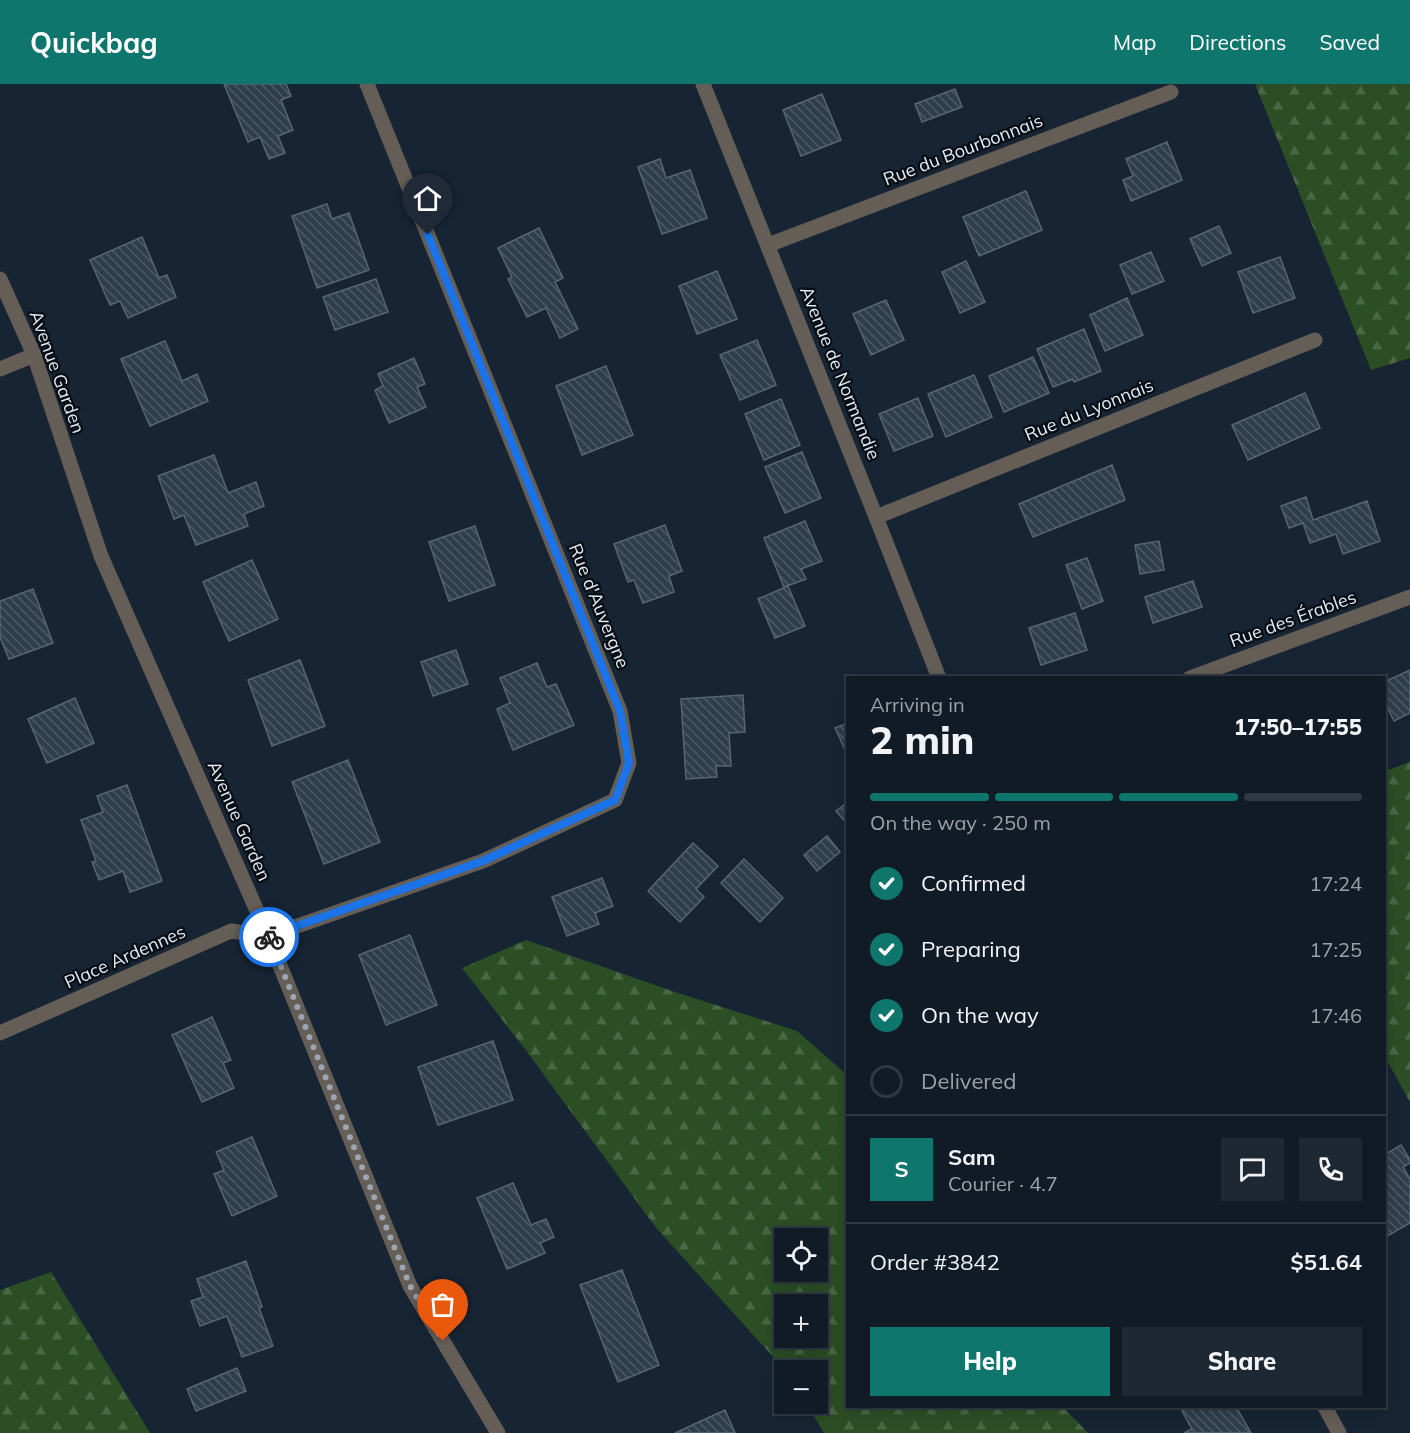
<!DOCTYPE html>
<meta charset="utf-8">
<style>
:root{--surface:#111b26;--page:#1e2832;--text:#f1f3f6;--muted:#9ca1a7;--line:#303943;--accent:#0f766e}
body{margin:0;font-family:Mulish,sans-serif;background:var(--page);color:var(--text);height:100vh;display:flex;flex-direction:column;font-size:22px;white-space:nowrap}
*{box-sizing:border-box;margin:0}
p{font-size:20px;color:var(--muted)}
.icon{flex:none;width:33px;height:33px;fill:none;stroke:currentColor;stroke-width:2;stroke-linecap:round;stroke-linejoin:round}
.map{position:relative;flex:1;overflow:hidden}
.side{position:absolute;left:846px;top:592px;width:540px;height:732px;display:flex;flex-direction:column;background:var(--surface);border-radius:0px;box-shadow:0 3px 15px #0003,0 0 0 2px var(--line)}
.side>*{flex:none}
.controls{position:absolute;left:774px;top:1144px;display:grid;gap:12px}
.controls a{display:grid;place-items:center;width:54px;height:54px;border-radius:0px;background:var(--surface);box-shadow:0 3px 15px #0003,0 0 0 2px var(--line);font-size:30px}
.pin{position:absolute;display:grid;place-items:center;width:51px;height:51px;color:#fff;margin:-62px -26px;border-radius:50% 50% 50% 0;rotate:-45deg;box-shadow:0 0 6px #0007}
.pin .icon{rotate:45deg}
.courier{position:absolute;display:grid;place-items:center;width:60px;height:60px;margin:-30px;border:4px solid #1a73e8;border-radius:50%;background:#fff;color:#222;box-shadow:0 2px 8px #0007}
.overview em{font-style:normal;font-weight:800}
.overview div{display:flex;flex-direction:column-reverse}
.overview{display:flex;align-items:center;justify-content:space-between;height:102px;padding:0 24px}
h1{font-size:39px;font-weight:800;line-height:45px}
.bar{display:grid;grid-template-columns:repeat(4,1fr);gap:9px 6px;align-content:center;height:72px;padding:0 24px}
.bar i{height:8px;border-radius:4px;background:var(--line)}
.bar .selected{background:var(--accent)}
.bar p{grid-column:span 4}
.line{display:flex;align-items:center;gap:15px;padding:0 24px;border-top:2px solid var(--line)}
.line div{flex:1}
.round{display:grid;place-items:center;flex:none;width:63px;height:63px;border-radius:0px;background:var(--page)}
ol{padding:0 24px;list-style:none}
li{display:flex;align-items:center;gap:18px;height:66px}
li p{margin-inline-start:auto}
li .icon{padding:6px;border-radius:50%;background:var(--accent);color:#fff;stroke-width:4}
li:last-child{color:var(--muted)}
li i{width:33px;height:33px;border:3px solid var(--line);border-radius:50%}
.cta{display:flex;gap:12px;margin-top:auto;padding:12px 24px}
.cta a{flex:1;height:69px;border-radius:0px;background:var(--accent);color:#fff;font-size:24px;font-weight:800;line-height:69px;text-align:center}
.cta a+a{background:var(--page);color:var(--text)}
header{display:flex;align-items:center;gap:36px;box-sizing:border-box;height:84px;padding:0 30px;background:var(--accent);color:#fff}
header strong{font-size:28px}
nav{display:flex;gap:33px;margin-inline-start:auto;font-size:21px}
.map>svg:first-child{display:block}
.forest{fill:url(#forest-firs);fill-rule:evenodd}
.building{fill:url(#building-back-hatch);stroke:#566677;stroke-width:1.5}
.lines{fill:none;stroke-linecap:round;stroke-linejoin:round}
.minor{stroke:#645e56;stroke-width:15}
.done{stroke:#9ca6b2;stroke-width:6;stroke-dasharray:0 10.8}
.route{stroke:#1a73e8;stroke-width:8}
.labels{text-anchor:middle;stroke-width:4.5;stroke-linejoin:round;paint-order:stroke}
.street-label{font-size:18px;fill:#e3ecf6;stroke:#070d13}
</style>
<header>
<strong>Quickbag</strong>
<nav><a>Map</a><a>Directions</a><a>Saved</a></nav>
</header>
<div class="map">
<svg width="1410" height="1349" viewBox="0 0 1410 1349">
<defs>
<pattern id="forest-firs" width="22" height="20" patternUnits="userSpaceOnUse" patternTransform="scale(1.5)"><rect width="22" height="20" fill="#2c4e25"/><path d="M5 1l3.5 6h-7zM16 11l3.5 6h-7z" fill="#4a6845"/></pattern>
<pattern id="building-back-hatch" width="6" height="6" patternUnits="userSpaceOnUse" patternTransform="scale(1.5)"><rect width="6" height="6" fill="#2f3e4d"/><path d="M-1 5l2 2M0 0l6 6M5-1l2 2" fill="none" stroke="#4d5a67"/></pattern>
</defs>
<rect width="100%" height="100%" fill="#172433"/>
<g class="forest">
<path d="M1255 0H1410V274L1371 286Z"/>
<path d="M1410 678V1018L1385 973V687Z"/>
<path d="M526 856 672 907 797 947 847 991 848 1323H1063L1088 1349H824L807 1320H818V1287H786L657 1145 525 965 462 884ZM784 1155H818V1188H784ZM784 1221H818V1254H784Z"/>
<path d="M51 1188 150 1349H0V1206Z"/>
</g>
<g class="building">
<path d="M224 0H286L291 12 281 16 293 46 278 52 285 69 269 75 260 53 248 58Z"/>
<path d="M955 5 962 23 922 38 915 20Z"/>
<path d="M822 10 841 56 801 72 783 26Z"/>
<path d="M1167 58 1182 96 1131 117 1123 96 1133 92 1126 75Z"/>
<path d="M660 75 666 94 690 86 707 134 662 150 638 83Z"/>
<path d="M1026 107 1042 146 979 172 963 133Z"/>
<path d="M327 120 332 135 349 129 369 186 317 204 292 132Z"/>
<path d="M1219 142 1231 169 1202 182 1190 155Z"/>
<path d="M539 144 563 194 555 198 578 245 560 254 546 224 527 233 508 195 512 193 498 164Z"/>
<path d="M142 153 159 194 167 191 176 213 128 234 120 217 110 221 90 176Z"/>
<path d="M1151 168 1164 197 1132 210 1120 181Z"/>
<path d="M1280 173 1295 214 1253 229 1238 188Z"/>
<path d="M966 177 985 218 960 229 942 188Z"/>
<path d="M717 187 737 235 697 250 679 202Z"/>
<path d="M376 195 388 228 335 246 323 213Z"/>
<path d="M1127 214 1143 251 1105 267 1090 231Z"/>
<path d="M886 216 904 256 871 271 853 230Z"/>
<path d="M1084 245 1101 287 1074 298 1073 295 1053 303 1037 265Z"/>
<path d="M757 256 776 301 740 316 720 271Z"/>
<path d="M165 257 182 297 197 290 208 317 150 342 121 275Z"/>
<path d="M1033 273 1049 309 1004 328 989 292Z"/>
<path d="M414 274 425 300 417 303 426 323 389 339 375 306 383 302 378 290Z"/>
<path d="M606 282 633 351 582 371 556 302Z"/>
<path d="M974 291 992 333 946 353 928 310Z"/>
<path d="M1305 309 1320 344 1248 376 1232 341Z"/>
<path d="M918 314 933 352 894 367 879 330Z"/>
<path d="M781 315 800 361 764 376 745 330Z"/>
<path d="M802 368 821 414 785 429 765 383Z"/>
<path d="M214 371 228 409 256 398 264 422 244 430 248 442 196 461 184 431 174 435 158 392Z"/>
<path d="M1112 381 1125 416 1033 453 1019 420Z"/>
<path d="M1306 413 1313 436 1367 417 1380 457 1343 470 1336 450 1310 459 1303 439 1289 444 1281 422Z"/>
<path d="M805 437 822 477 801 485 806 495 784 503 764 454Z"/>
<path d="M665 441 682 487 669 492 674 508 643 519 634 496 628 498 614 460Z"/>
<path d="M475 442 495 501 449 517 429 458Z"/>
<path d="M1159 457 1164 486 1140 490 1135 461Z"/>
<path d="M1087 474 1103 517 1082 525 1066 481Z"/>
<path d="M252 476 278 535 229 557 203 498Z"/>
<path d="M1193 497 1202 523 1153 539 1145 513Z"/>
<path d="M788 502 805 542 775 554 758 515Z"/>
<path d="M33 505 53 559 9 575 0 553V517Z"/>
<path d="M1075 529 1087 566 1041 581 1029 544Z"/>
<path d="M456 566 468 600 433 612 421 578Z"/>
<path d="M300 576 325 642 272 662 248 596Z"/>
<path d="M537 579 547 603 556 600 574 641 513 666 497 625 510 619 500 594Z"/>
<path d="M1410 586V629L1394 637 1384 617V598Z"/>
<path d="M743 611 745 648 729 649 731 682H716L717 693 686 695 681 615Z"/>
<path d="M75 614 94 659 47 679 28 635Z"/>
<path d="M848 639V672L835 644Z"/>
<path d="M348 676 380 758 324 780 292 698Z"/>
<path d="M127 701 162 797 130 808 123 787 99 796 92 778 96 777 81 736 103 728 97 712Z"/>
<path d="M848 718V741L836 727Z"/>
<path d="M827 752 840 768 817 787 804 771Z"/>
<path d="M693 759 718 782 696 805 704 813 680 838 648 807Z"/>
<path d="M744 775 783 814 760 838 721 799Z"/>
<path d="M602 794 613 822 595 829 599 840 567 852 552 813Z"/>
<path d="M410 851 437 921 386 941 359 871Z"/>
<path d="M212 933 231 976 223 979 234 1004 202 1018 172 951Z"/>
<path d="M493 957 513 1016 438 1041 418 983Z"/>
<path d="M252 1053 277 1112 232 1132 214 1090 224 1086 216 1068Z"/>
<path d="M1401 1061 1410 1076V1079L1403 1083 1410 1095V1139L1384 1154V1071Z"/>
<path d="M513 1099 531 1141 546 1135 554 1153 540 1159 545 1169 507 1185 477 1114Z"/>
<path d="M246 1177 262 1223 259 1224 273 1262 242 1273 227 1232 200 1242 191 1217 203 1213 197 1195Z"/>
<path d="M622 1186 659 1281 618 1298 580 1201Z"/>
<path d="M237 1284 246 1307 196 1327 187 1305Z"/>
<path d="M1189 1323H1226L1227 1324 1236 1323 1251 1349H1184L1192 1345 1182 1327Z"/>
<path d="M725 1326 735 1349H675Z"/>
</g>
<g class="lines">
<g class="minor">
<path d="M703 0 876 433 939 594"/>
<path d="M768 161 1171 8"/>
<path d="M0 195 34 271 101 472 268 852 410 1202 498 1349"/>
<path d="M0 285 34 271"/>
<path d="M876 433 1315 256"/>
<path d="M1190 594 1410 513"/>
<path d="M0 949 231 847 268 852 309 838 483 777 615 716 629 679 620 627 367 0"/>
<path d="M1325 1323 1339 1349"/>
</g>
</g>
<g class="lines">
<path class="done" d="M269 853 410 1202 443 1257"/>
<path class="route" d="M269 853 268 852 483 777 615 716 629 679 620 627 428 151"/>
</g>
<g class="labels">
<g class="street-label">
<text transform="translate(963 66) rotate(-21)" y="6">Rue du Bourbonnais</text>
<text transform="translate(57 288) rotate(70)" y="6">Avenue Garden</text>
<text transform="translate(840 289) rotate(68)" y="6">Avenue de Normandie</text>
<text transform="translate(1089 326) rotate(-22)" y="6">Rue du Lyonnais</text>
<text transform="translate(599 522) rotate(68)" y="6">Rue d'Auvergne</text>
<text transform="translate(1293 535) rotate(-20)" y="6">Rue des Érables</text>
<text transform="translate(239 737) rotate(66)" y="6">Avenue Garden</text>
<text transform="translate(125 873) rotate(-24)" y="6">Place Ardennes</text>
</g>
</g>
</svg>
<div class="controls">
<a><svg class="icon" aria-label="locate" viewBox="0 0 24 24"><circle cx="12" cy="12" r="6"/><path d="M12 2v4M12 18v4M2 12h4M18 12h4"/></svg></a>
<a>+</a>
<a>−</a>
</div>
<div class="pin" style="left:443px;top:1257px;background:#ea580c"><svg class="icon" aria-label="bag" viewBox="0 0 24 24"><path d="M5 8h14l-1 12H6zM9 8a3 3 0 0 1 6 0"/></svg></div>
<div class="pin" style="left:428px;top:151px;background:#1f2937"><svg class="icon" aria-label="home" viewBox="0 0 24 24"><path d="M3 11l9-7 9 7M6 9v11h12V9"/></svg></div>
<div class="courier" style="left:269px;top:853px"><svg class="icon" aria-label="bike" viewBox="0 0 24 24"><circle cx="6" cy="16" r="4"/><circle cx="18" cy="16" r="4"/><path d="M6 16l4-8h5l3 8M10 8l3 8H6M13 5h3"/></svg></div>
<section class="side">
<div class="overview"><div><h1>2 min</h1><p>Arriving in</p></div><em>17:50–17:55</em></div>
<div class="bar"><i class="selected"></i><i class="selected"></i><i class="selected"></i><i></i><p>On the way · 250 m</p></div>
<ol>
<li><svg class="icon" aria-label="check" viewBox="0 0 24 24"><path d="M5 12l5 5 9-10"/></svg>Confirmed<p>17:24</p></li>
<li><svg class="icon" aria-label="check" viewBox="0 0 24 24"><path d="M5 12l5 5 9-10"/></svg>Preparing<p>17:25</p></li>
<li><svg class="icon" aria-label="check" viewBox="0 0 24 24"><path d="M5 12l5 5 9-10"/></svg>On the way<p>17:46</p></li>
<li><i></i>Delivered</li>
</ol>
<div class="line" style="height:108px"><b class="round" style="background:var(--accent);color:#fff">S</b><div><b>Sam</b><p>Courier · 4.7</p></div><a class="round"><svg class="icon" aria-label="chat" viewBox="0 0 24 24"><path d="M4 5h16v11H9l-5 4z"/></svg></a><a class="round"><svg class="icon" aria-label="phone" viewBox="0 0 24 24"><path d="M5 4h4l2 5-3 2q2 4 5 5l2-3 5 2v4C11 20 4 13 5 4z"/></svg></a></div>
<div class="line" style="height:78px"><div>Order #3842</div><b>$51.64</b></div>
<div class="cta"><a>Help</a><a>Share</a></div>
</section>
</div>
